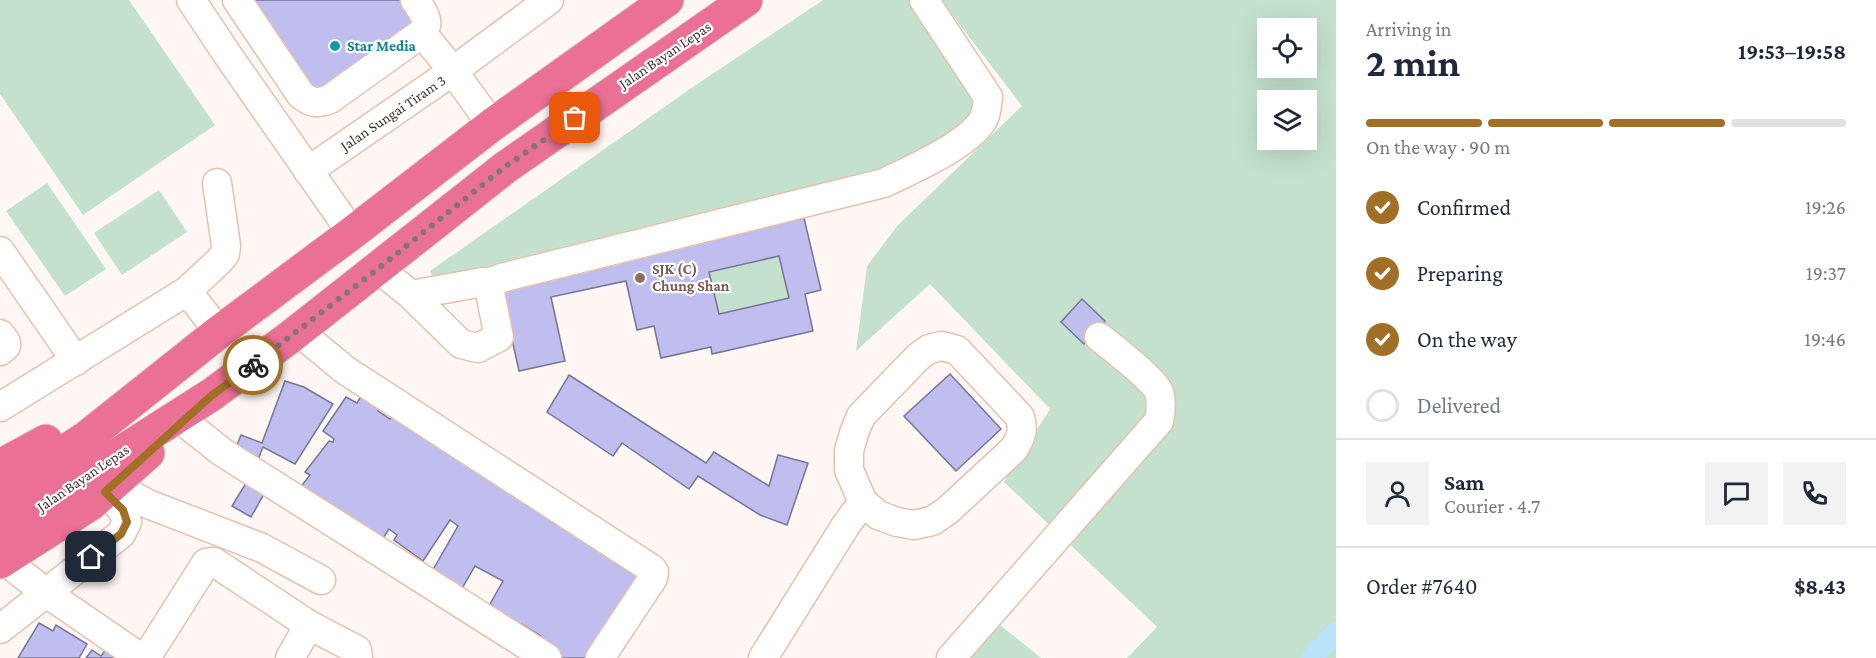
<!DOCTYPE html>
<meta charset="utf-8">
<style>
:root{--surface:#fff;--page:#f2f2f3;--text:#1f2937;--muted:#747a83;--line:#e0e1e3;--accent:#a26f26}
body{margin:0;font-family:"Crimson Pro",serif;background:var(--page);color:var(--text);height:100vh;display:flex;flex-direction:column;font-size:22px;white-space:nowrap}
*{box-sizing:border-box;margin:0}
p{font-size:20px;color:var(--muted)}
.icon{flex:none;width:33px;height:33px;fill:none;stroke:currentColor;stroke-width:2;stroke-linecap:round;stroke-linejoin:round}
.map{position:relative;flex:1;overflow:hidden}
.panel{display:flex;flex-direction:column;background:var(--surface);width:540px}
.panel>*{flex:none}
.fabs{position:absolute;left:1257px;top:18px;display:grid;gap:12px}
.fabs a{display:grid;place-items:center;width:60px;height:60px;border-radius:0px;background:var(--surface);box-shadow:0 6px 24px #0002;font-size:30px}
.pin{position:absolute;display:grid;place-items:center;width:51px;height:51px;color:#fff;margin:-26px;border-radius:12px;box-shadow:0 3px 9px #0006}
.courier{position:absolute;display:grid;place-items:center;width:60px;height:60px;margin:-30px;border:4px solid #a26f26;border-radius:50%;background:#fff;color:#222;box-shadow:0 2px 8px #0007}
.overview em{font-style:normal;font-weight:700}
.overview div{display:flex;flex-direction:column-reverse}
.overview{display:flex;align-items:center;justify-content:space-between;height:102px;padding:0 30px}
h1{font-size:39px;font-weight:700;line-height:45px}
.bar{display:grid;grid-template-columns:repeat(4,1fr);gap:9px 6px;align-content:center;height:72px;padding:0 30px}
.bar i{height:8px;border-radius:4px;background:var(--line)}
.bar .on{background:var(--accent)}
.bar p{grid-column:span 4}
.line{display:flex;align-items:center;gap:15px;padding:0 30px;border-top:2px solid var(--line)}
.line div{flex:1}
.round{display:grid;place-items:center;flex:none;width:63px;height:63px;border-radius:0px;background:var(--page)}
ol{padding:0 30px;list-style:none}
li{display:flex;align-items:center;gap:18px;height:66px}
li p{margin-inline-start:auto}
li .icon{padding:6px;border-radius:50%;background:var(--accent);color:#fff;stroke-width:4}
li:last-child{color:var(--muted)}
li i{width:33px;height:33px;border:3px solid var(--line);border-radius:50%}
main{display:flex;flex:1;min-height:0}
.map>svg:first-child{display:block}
.green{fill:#c3e1cc;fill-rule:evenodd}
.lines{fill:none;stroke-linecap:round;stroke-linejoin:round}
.canal{stroke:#bae2fa;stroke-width:21}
.building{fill:#bfbeee;stroke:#767596;stroke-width:1.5;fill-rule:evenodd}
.minor-casing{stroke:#e6c1ae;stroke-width:31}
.highway-casing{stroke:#d9d6d4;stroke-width:35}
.minor{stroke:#fff;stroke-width:28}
.highway{stroke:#ea7095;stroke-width:33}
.done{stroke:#827670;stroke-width:6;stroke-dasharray:0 10.8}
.route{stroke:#a26f26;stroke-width:8}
.culture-dot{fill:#0f9aa8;stroke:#fff;stroke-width:2}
.education-dot{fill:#8d6e63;stroke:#fff;stroke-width:2}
.labels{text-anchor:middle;stroke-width:4.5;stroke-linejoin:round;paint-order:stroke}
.culture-label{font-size:15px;font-weight:bold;fill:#0d838f;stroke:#fff;text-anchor:start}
.street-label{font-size:15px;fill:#3f3129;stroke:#fff}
.education-label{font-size:15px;font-weight:bold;fill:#785e54;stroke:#fff;text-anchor:start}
</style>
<main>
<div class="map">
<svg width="1336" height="658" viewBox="0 0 1336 658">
<rect width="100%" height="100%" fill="#fff7f3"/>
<g class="green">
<path d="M0 0H129L215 125 83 215 0 94Z"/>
<path d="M823 0H912L981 111 900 169 817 198 433 278 430 271 690 89Z"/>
<path d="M941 0H1336V658H1127L1157 627 1004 482 1050 409 930 284 856 351 867 266 898 225 1022 106ZM1268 28H1306V68H1268ZM1268 100H1306V140H1268Z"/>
<path d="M47 183 106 269 65 296 6 211Z"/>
<path d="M159 190 187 232 122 275 94 233Z"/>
<path d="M779 256 789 298 719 314 709 272Z"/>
<path d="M994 620 1041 658H959Z"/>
</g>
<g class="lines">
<path class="canal" d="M1312 658 1336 632"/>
</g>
<g class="building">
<path d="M248 0H407L422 23 312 95Z"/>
<path d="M804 218 821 290 805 294 813 331 712 354 711 347 661 358 654 326 637 330 626 281 551 297 565 361 519 371 500 285ZM779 256 789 298 719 314 709 272Z"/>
<path d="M1082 299 1105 321 1084 344 1061 322Z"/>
<path d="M950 374 1001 429 956 471 904 416Z"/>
<path d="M569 375 706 463 714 452 769 486 778 455 808 463 787 525 760 515 698 476 689 489 622 443 613 456 547 412Z"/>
<path d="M285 381 304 387 333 404 295 464 263 447 258 460 235 450 241 435 262 443Z"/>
<path d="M363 393 380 405 378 411 390 419 395 413 645 574 590 658H560L535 643 541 636 521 624 517 628 490 604 503 581 475 566 460 592 430 575 458 526 450 520 423 561 394 540 397 535 389 529 378 546 299 489 310 475 305 472 329 441 333 442 334 439 323 431 346 397 357 403Z"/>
<path d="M246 483 264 494 251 517 232 506Z"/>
<path d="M39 623 53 631 56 625 87 644 79 658H18Z"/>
<path d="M110 644 124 658H86L92 650 101 656Z"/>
</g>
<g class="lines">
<g class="minor-casing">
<g id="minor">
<path d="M191 0 229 57 352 233"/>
<path d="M237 0 301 95C311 103 318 104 330 99L422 33C432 21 422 11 415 0"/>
<path d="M422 33 453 71 492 125"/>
<path d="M308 171 453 71 549 0"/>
<path d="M0 251 76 361"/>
<path d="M379 269 411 295 461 344 478 348 499 337 488 283 483 282 411 295"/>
<path d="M488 283 505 277 884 183C912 169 967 146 983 120 987 113 987 105 988 97L924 0"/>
<path d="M187 291 219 332"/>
<path d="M298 331 345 370 652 569 654 572 653 578 600 658"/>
<path d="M0 334 6 342V346L0 351"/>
<path d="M942 346 957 350 1020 417C1024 430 1021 437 1014 449L947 511 932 521 914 525 897 522 878 515 863 502 849 470V451L854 433 861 416 918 357 929 349Z"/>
<path d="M0 407 187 291 218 262 225 254 226 246 217 183"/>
<path d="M183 421 222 452 547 658"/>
<path d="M113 485 148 504 262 548 321 580"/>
<path d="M4 560 45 592 141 658"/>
<path d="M309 625 357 650 358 658"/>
<path d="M0 629 121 534 127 522 123 510 105 492"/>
<path d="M146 658 206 563 214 562 309 625 290 658"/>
<path d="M763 658 846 525 863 502"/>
<path d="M951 658 1159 421C1161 411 1162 402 1159 392 1154 380 1111 346 1099 337"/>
</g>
</g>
<g class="highway-casing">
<g id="highway">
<path d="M0 466 46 441"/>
<path d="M0 494 87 437 219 332 352 233 492 125 667 0"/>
<path d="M0 529 24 517 95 469 211 395 289 338 506 167 746 0"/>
<path d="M0 562 92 503 148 453"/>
</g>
</g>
<use href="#minor" class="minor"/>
<use href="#highway" class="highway"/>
</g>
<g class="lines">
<path class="done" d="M253 365 379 268 506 166 575 118"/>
<path class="route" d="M91 557 121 534 127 522 123 510 105 492 211 396 253 365"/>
</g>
<circle class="culture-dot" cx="335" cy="46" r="6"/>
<circle class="education-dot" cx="640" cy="278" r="6"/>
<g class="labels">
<g class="culture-label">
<text x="347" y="51">Star Media</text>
</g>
<g class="street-label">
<text transform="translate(665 55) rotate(-34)" y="5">Jalan Bayan Lepas</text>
<text transform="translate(393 113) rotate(-34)" y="5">Jalan Sungai Tiram 3</text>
<text transform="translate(83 478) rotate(-34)" y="5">Jalan Bayan Lepas</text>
</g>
<g class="education-label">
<text x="652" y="274">SJK (C)<tspan x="652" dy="17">Chung Shan</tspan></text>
</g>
</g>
</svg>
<div class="fabs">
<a><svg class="icon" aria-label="locate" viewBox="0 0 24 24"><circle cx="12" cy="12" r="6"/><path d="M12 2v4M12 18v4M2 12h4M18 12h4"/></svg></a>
<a><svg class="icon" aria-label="layers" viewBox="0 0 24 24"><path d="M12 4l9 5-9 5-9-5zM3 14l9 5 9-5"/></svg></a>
</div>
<div class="pin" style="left:575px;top:118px;background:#ea580c"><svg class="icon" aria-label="bag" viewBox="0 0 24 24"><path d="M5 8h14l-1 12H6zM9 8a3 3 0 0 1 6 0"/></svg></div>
<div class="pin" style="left:91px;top:557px;background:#1f2937"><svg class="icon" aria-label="home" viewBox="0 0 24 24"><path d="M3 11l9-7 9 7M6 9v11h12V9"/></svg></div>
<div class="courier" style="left:253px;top:365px"><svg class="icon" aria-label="bike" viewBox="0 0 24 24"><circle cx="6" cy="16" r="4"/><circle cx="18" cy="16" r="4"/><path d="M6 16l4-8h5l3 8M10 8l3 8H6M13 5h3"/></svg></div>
</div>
<section class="panel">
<div class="overview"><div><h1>2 min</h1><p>Arriving in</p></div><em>19:53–19:58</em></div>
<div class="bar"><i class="on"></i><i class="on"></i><i class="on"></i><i></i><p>On the way · 90 m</p></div>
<ol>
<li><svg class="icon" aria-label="check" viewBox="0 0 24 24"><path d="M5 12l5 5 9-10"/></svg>Confirmed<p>19:26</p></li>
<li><svg class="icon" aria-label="check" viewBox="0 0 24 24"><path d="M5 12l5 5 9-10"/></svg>Preparing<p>19:37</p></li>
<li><svg class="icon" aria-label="check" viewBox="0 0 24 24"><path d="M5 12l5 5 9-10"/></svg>On the way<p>19:46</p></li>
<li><i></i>Delivered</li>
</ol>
<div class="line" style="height:108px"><a class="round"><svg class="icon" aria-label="person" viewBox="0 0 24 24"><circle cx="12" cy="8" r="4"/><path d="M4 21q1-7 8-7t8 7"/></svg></a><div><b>Sam</b><p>Courier · 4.7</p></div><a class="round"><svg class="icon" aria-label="chat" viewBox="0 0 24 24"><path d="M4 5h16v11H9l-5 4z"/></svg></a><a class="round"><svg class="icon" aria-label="phone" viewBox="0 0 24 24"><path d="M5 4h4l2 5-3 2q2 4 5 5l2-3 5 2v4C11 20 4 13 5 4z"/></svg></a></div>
<div class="line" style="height:78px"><div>Order #7640</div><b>$8.43</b></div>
</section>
</main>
